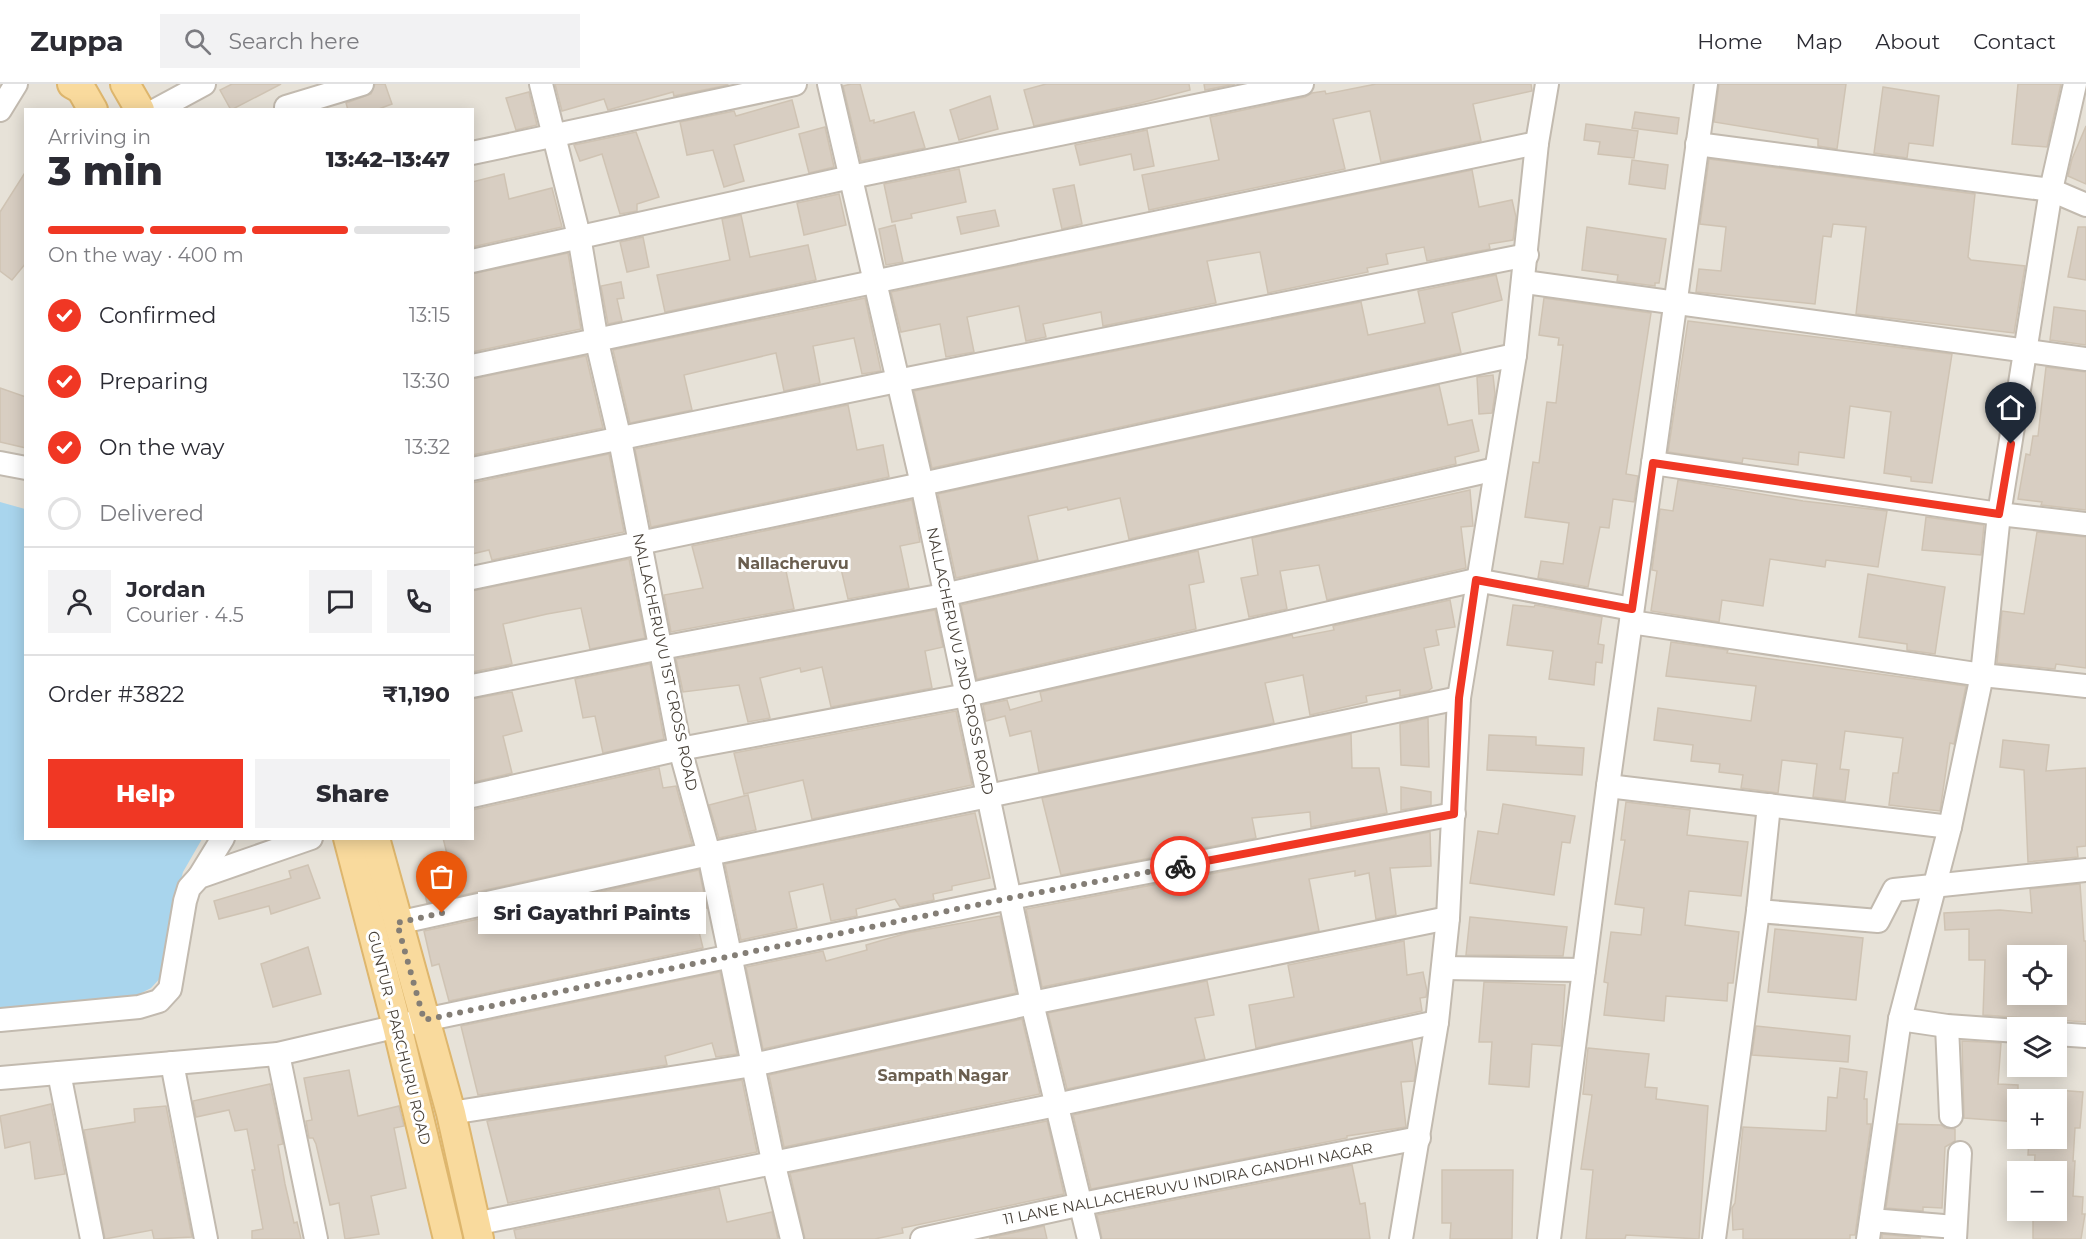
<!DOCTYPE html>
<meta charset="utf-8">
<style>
:root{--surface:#fff;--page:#f2f2f3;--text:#2b2b33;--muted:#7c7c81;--line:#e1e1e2;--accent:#f03724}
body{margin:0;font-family:Montserrat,sans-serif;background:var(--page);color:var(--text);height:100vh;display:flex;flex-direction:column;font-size:22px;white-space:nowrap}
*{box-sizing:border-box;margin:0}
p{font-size:20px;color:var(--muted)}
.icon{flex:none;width:33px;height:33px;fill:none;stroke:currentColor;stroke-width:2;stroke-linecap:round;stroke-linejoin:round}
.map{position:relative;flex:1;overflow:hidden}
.details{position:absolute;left:24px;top:24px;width:450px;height:732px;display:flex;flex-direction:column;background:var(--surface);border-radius:0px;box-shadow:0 3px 15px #0003}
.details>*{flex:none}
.fabs{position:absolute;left:2007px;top:861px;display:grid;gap:12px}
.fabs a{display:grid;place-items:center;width:60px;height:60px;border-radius:0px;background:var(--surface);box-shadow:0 3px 15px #0003;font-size:30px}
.pin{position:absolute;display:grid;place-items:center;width:51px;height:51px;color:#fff;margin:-62px -26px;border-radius:50% 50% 50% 0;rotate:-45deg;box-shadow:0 0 6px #0007}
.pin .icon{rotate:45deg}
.courier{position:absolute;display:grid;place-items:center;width:60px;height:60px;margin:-30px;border:4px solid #f03724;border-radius:50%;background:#fff;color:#222;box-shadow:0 2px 8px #0007}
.bubble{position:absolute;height:42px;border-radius:0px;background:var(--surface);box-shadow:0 3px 15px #0003;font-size:20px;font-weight:800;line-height:42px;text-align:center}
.headline em{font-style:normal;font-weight:800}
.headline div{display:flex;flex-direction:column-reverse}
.headline{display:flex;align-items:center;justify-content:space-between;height:102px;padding:0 24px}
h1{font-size:39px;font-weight:800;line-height:45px}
.bar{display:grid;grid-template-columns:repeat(4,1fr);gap:9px 6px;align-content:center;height:72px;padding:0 24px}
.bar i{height:8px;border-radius:4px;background:var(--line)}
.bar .selected{background:var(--accent)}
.bar p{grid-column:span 4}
.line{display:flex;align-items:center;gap:15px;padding:0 24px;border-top:2px solid var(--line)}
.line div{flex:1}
.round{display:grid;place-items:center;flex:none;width:63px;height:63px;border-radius:0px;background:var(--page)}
ol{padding:0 24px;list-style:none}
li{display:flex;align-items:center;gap:18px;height:66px}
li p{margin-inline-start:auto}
li .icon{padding:6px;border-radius:50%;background:var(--accent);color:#fff;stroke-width:4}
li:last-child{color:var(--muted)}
li i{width:33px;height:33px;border:3px solid var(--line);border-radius:50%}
.action{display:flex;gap:12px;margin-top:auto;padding:12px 24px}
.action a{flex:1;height:69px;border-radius:0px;background:var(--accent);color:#fff;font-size:24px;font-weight:800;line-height:69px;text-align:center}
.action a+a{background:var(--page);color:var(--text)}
header{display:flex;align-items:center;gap:36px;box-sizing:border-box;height:84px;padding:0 30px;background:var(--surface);border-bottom:2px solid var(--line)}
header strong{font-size:28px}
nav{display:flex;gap:33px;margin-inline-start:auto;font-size:21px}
.search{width:420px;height:54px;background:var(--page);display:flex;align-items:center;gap:15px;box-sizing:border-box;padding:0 21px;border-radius:0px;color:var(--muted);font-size:22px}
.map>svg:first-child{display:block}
.residential{fill:#e7e2d8;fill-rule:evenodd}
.water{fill:#a9d5ed}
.building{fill:#d8cec2;stroke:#cfc3b3;stroke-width:1.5;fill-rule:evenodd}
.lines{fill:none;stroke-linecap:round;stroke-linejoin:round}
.minor-casing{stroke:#c2baaf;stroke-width:26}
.major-casing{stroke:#deb66d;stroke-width:32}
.minor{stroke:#fff;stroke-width:22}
.major{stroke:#f9da9d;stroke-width:28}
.done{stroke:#847e76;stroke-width:6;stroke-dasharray:0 10.8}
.route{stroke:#f03724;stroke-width:8}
.labels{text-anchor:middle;stroke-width:6;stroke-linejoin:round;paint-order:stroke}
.street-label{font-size:15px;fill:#474038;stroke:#fff}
.neighbourhood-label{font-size:16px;font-weight:bold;fill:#6a5e4f;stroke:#fff}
</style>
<header>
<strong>Zuppa</strong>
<div class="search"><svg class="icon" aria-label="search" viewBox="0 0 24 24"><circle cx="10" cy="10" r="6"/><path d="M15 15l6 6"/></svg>Search here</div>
<nav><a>Home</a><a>Map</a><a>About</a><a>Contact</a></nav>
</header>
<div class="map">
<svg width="2086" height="1155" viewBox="0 0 2086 1155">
<rect width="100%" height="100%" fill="#f4f0e9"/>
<path class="residential" d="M0 0H2086V1155H0ZM26 26H472V754H26ZM2018 872H2056V910H2018ZM2018 944H2056V982H2018ZM2018 1016H2056V1054H2018ZM2018 1088H2056V1126H2018Z"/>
<path class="water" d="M0 418 25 425 26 754 202 755 183 788 171 835 163 891 151 904 128 916 0 929Z"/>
<g class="building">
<path d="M232 0H281L231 26 220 6Z"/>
<path d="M375 0H385L392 20 376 26H348L346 19 371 10Z"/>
<path d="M555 0H727L728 1 674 12 673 8 608 26 604 15 562 27Z"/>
<path d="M851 0H860L870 37 874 36V39L914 28 925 64 861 77 843 2Z"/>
<path d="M1046 0H1189L1190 6 1141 19 1034 42 1024 6Z"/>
<path d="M1204 0H1235L1205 6Z"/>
<path d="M1376 0H1531L1532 7 1473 20 1481 57 1381 78 1370 27 1333 35 1345 85 1149 126 1142 91 1219 76 1210 33 1305 13 1312 9 1325 7 1326 10Z"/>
<path d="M1719 0H1846L1837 65 1818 62V55L1714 38Z"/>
<path d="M2018 0H2061L2047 63 2012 60Z"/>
<path d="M1883 3 1939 12 1933 62 1909 59 1907 74 1874 69Z"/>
<path d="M529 8 537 41 516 46 506 14Z"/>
<path d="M990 12 998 45 959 56 950 26Z"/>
<path d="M792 16 799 43 734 61 744 97 724 103 713 66 687 71 680 38 734 27 736 32Z"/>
<path d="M1635 28 1679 34 1677 50 1632 44Z"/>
<path d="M1586 40 1638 47 1634 74 1598 70 1600 58 1584 56Z"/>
<path d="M2086 42V100L2068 92 2072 75Z"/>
<path d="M825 43 834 83 809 89 799 50Z"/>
<path d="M1147 46 1154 82 1134 86 1131 70 1080 81 1075 61Z"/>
<path d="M636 48 659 113 637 120V127L620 130 602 70 580 77 574 61Z"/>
<path d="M1709 75 1975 110 1968 173 1971 176 2025 182 2014 249 1856 230 1866 143 1833 140 1831 153 1823 152 1815 220 1696 208 1699 185 1721 187 1726 143 1700 140Z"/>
<path d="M1632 76 1668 81 1665 105 1629 100Z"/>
<path d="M959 85 966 118 911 130 912 134 892 138 884 100Z"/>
<path d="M1472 86 1479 123 1512 116 1516 133 1513 156 1489 160 1490 165 1427 177 1424 163 1386 170 1388 180 1367 184 1368 188 1268 209 1260 168 1207 177 1216 219 1103 242 1101 228 1043 240 1046 253 1026 257 1019 222 967 233 974 268 946 273 940 240 901 248 891 208Z"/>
<path d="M26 87V179L12 196 0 187V128Z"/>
<path d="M504 90 509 115 552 104 562 143 472 163V98Z"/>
<path d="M1074 101 1082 140 1062 145 1053 105Z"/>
<path d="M839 110 846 141 804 151 797 119Z"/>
<path d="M995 126 999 142 961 150 957 133Z"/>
<path d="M741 131 750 173 808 161 816 196 665 228 657 191 730 176 722 135Z"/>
<path d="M895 141 903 178 886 181 879 145Z"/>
<path d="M1587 143 1666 155 1659 199H1655V202L1617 197 1618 191 1582 186Z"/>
<path d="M2078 143H2086V196L2068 193Z"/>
<path d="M643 153 649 183 627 188 620 158Z"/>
<path d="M568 169 581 245 472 268V190Z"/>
<path d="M1496 191 1502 216 1452 229 1461 269 932 384 914 307 1361 218 1368 251 1425 239 1418 207Z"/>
<path d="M621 198 624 214 617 215 622 237 608 240 601 202Z"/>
<path d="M865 214 881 287 862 290 854 254 813 262 820 299 784 307 776 269 684 291 692 326 630 339 613 266Z"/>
<path d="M1544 214 1651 229 1626 390 1638 392 1634 418 1613 415 1609 444 1600 443 1588 503 1538 494 1541 477 1563 480 1569 439 1525 433 1533 378 1539 379 1547 318 1556 319 1563 261H1558L1559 254 1539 251Z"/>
<path d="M2054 223 2086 227V261L2050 256Z"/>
<path d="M1688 237 1952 270 1932 399 1911 397V393L1884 389 1891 328 1850 322 1844 374 1799 368 1798 381 1743 374 1742 379 1668 368Z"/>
<path d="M586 272 603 344 472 371V295Z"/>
<path d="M2046 283 2086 288V426L2041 421 2042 418 2018 415 2026 370 2030 371 2033 352H2038Z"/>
<path d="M1493 291 1495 310 1492 329 1479 330 1477 293Z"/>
<path d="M1439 301 1448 341 1472 336 1479 367 1455 373 1456 380 1129 455 1120 414 1068 426 1067 423 1028 432 1038 476 956 494 938 410Z"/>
<path d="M0 304 26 313V364L0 358Z"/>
<path d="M848 321 857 366 883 361 889 393 651 443 635 365Z"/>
<path d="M609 370 624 448 492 476 489 466 472 470V399Z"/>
<path d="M1678 396 1803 417 1887 427 1878 483 1826 476 1825 483 1770 475 1763 522 1722 516 1719 538 1651 527 1657 487 1652 486 1660 425 1673 427Z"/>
<path d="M1470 406 1473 442 1461 443 1466 484 1327 516 1319 481 1280 487 1287 525 1249 533 1241 494 1258 491 1252 454Z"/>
<path d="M912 416 920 458 900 462 909 504 848 515 839 476 786 487 794 525 671 548 664 511 703 504 692 462Z"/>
<path d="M1926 433 1984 441 1981 471 1922 466Z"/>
<path d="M2037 448 2086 453V584L2056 580 2055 585 1997 579 2002 527 2024 530Z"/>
<path d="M1198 467 1204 498 1189 501 1196 545 977 595 961 521Z"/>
<path d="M629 475 645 554 590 565 581 524 547 530 503 540 512 580 472 588V507Z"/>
<path d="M1868 490 1945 503 1935 570 1907 566V560L1859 553Z"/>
<path d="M1450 516 1455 543 1436 546 1439 561 1424 564 1432 604 1428 607 1400 612V606L1366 612 1367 618 1310 631 1303 591 1265 599 1274 639 1039 688 1031 647 1010 652 1005 632 986 637 983 621 1007 616 1010 626 1042 617 1040 608 1292 551 1293 554 1334 546 1333 542Z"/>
<path d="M1513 521 1534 523 1535 521 1602 533 1598 560 1604 561 1602 579 1596 578 1594 601 1549 595 1553 567 1507 561Z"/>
<path d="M935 526 943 563 925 567 932 604 831 623 822 583 801 588 800 584 760 594 770 634 748 638 739 601 683 608 676 575Z"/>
<path d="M1671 558 1728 566 1727 569 1966 602 1954 660 1950 659 1940 727 1889 721 1893 689H1898L1903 654 1845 647 1840 685 1849 686 1845 717 1813 713 1817 680 1782 676 1778 709 1741 704 1743 691 1719 688 1720 680 1691 677 1693 661 1654 656 1658 624 1751 637 1756 602 1666 592Z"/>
<path d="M650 580 664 655 603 669 595 632 583 634 575 595Z"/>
<path d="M512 608 522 647 503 652 512 689 474 698 472 615Z"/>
<path d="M956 627 972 701 812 735 803 696 744 710 734 669Z"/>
<path d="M1428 634 1429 683 1401 681 1400 640Z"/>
<path d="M1351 650 1352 684H1379L1387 729 1311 743 1310 728 1252 734 1256 754 1061 791 1042 714Z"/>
<path d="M1489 651 1536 653V661L1584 664 1582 691 1487 686Z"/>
<path d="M2003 656 2049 661 2046 687 2086 684V762L2077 763 2078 773 2028 778 2024 686 2000 683Z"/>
<path d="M659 684 663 704 676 702 692 760 427 819 419 784 449 778 443 754H472V726Z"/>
<path d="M1401 703 1431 708V721L1401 726Z"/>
<path d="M748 711 756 746 719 754 709 721Z"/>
<path d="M1626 718 1690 726 1687 751 1748 758 1741 812 1689 807 1685 841 1739 848 1733 899H1728L1727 917 1666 912 1664 937 1604 931 1608 899 1604 898 1611 848 1641 851 1644 824 1615 820 1625 756H1621Z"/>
<path d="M1503 720 1575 732 1570 759 1562 758 1554 811 1470 799 1478 747 1498 750Z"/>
<path d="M975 729 990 794 952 802V806L933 810 934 816 900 823 895 815 856 825 857 832 831 837 823 800 789 808 797 844 741 856 725 780Z"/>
<path d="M1430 748 1431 782 1390 784 1396 831 1376 835 1369 789 1355 792V787L1309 795 1319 847 1042 903 1026 825Z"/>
<path d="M308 781 320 814 271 830 269 822 219 835 214 817 291 794 289 787Z"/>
<path d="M699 786 707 824 694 827 703 864 449 917 439 880 432 882 424 847Z"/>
<path d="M2080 800 2084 857H2086V938L1983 931 1985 876H1969V845L1945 846 1944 829 2000 826 2032 829 2030 805ZM2018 872H2056V910H2018Z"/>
<path d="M1000 832 1016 909 763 965 746 883 823 867 826 877 867 866 866 861 907 849Z"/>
<path d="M1470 833 1567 843 1563 872 1466 871Z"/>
<path d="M1775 845 1863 854 1856 916 1768 908Z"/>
<path d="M1404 857 1407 891 1423 888 1427 907 1426 913 1420 914 1422 927 1256 964 1249 921 1294 913 1288 881Z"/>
<path d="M308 863 321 910 273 923 261 880Z"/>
<path d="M720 888 737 970 716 973 712 959 665 972 667 981 478 1011 461 942Z"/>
<path d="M1207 897 1214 931 1195 934 1205 975 1067 1005 1048 929Z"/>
<path d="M1484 898 1565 901 1561 962 1532 960 1529 1003 1489 1000 1492 958H1479Z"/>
<path d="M1022 935 1040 1010 784 1063 769 991Z"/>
<path d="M1756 942 1850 952 1848 978 1752 971Z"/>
<path d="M1412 957 1416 984 1414 997 1401 998 1406 1043 1347 1052V1054L1091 1105 1073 1031Z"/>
<path d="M1962 957 2001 959 1998 1000 2018 1001V1038L1964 1034Z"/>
<path d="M1588 964 1649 970 1645 1003 1657 1004 1656 1015 1708 1022 1699 1155 1626 1151 1625 1155H1586L1593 1086 1581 1085 1592 1011 1583 1010Z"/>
<path d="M1840 984 1867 988 1864 1015H1867V1040H1871L1855 1151H1850V1155H1743V1145L1733 1146 1732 1124 1735 1119 1743 1043 1826 1047 1828 1013 1837 1014Z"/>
<path d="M349 986 358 1032 399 1022 404 1042 394 1044 406 1104 371 1112 379 1150 345 1155 339 1119 330 1121 316 1060 313 1054H309L306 1037 312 1036 304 994Z"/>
<path d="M742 996 757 1068 508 1119 487 1037Z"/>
<path d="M270 1000 283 1060 278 1061 285 1100 294 1139 297 1138 301 1155H252V1147L263 1145 252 1086H255L247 1045 235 1047 229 1026 196 1033 193 1017Z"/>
<path d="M2056 1006 2083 1008 2080 1044H2075L2073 1077H2075L2073 1112 2083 1113 2082 1130H2085L2081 1155H2033V1127L2056 1128V1088H2034L2035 1071H2028L2029 1054H2056Z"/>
<path d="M51 1020 65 1090 35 1095 30 1058 5 1064 0 1032Z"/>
<path d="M166 1022 192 1153 154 1155 152 1146 105 1155 84 1046 135 1038 134 1025Z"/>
<path d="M1047 1037 1064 1110 902 1144 903 1149 875 1155H805L790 1089Z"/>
<path d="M1898 1040 1941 1041 1945 1044 1955 1045V1057L1945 1063 1942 1124 1923 1123V1127L1886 1124Z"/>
<path d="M1352 1081 1360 1120 1365 1119 1370 1155H1102L1097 1131Z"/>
<path d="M1442 1086H1513L1512 1155H1450L1451 1139H1442Z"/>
<path d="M719 1104 727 1138 772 1128 778 1155H516L514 1146Z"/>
<path d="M1044 1142 1047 1155 989 1154Z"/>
<path d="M1882 1151V1150L1921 1154 1882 1155Z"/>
</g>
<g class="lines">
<g class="minor-casing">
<g id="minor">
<path d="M541 0 579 152 597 258 620 356 680 665 709 770 773 1077 792 1155"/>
<path d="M829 0 922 400 1032 919 1089 1155"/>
<path d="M0 26 16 0"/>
<path d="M156 26 204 0"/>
<path d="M286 26V23L362 0"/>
<path d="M1697 60 2051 106 2086 121"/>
<path d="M472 69 795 0"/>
<path d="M472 177 851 93 1302 0"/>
<path d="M1524 198 2086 275"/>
<path d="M472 282 1537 59"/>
<path d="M0 379 26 384"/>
<path d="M1653 379 1999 430 2086 440"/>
<path d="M472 385 897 297 1527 171"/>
<path d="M472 494 922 400 1515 271"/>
<path d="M1631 538 1982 591 2086 602"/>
<path d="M472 602 661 564 944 511 1496 385"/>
<path d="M1608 702 1950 743"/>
<path d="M472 712 680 665 967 611 1476 496 1632 525"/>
<path d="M199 793 223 754"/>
<path d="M1758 827 1878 837 1894 806 2086 786"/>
<path d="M397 839 709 770 1459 614"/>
<path d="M1443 884 1584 886"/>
<path d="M1900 935 1947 942 2018 947"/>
<path d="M0 936 139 923 159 917 170 905 185 817 189 804 199 793 311 754"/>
<path d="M1947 942 1951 1032"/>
<path d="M2056 950 2086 952"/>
<path d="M278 970 316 1155"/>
<path d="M172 979 206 1155"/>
<path d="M59 989 92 1155"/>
<path d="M0 994 278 970 424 936 1010 814 1454 730"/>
<path d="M451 1029 753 981 1032 919 1448 834"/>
<path d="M1871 1136 1955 1143"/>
<path d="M475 1140 1056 1021 1437 938"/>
<path d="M922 1155 1082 1120 1419 1054"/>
<path d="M1401 1155 1437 938 1448 834 1459 614 1515 271 1537 59 1547 0"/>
<path d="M1549 1155 1608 702 1706 0"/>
<path d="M1714 1155 1758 827 1769 721"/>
<path d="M1868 1155 1900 935 1950 743 1982 591 1999 430 2051 106 2075 0"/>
<path d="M1955 1155 1960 1069"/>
</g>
</g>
<g class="major-casing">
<g id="major">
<path d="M72 0 81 5 93 26"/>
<path d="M125 0 140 26"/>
<path d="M348 754 397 942 448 1155"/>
<path d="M375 754 451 1029 479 1155"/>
</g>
</g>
<use href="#minor" class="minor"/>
<use href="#major" class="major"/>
</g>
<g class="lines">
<path class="done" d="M442 829 397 839 424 936 1010 814 1180 782"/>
<path class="route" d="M1180 782 1454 730 1459 614 1476 496 1632 525 1653 379 1999 430 2011 360"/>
</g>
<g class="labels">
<g class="street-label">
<text transform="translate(960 577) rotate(78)" y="5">NALLACHERUVU 2ND CROSS ROAD</text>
<text transform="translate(665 578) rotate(78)" y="5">NALLACHERUVU 1ST CROSS ROAD</text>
<text transform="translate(399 954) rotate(76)" y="5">GUNTUR - PARCHURU ROAD</text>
<text transform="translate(1188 1100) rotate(-11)" y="5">11 LANE NALLACHERUVU INDIRA GANDHI NAGAR</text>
</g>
<g class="neighbourhood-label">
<text x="793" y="485">Nallacheruvu</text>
<text x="943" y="997">Sampath Nagar</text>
</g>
</g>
</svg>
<div class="fabs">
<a><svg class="icon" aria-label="locate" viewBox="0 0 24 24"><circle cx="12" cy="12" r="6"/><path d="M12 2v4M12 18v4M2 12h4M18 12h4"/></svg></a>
<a><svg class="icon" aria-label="layers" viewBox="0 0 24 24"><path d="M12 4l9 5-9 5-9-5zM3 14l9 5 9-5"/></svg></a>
<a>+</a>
<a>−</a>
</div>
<div class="pin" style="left:442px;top:829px;background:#ea580c"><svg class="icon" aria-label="bag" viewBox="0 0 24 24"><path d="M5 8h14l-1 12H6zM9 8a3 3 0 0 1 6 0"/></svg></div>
<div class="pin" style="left:2011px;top:360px;background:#1f2937"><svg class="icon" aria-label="home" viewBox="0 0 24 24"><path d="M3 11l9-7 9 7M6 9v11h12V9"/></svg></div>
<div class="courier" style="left:1180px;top:782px"><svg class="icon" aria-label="bike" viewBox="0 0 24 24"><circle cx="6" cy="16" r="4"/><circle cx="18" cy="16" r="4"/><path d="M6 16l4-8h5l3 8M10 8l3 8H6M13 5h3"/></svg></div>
<div class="bubble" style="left:478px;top:808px;width:228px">Sri Gayathri Paints</div>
<section class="details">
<div class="headline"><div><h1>3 min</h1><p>Arriving in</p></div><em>13:42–13:47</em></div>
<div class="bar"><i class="selected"></i><i class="selected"></i><i class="selected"></i><i></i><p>On the way · 400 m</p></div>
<ol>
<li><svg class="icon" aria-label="check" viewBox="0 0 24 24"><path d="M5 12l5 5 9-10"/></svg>Confirmed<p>13:15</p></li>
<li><svg class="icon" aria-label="check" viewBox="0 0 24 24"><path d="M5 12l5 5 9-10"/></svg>Preparing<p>13:30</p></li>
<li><svg class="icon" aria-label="check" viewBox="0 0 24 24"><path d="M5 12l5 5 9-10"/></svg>On the way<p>13:32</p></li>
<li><i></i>Delivered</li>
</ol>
<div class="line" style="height:108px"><a class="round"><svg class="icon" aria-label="person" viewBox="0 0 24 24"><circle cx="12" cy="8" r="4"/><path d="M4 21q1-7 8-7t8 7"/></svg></a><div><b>Jordan</b><p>Courier · 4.5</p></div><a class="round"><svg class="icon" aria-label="chat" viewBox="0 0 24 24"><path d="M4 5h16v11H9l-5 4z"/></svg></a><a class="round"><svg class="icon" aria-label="phone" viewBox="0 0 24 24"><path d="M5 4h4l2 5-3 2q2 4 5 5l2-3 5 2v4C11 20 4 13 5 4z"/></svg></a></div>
<div class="line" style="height:78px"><div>Order #3822</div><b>₹1,190</b></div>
<div class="action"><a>Help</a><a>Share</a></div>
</section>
</div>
